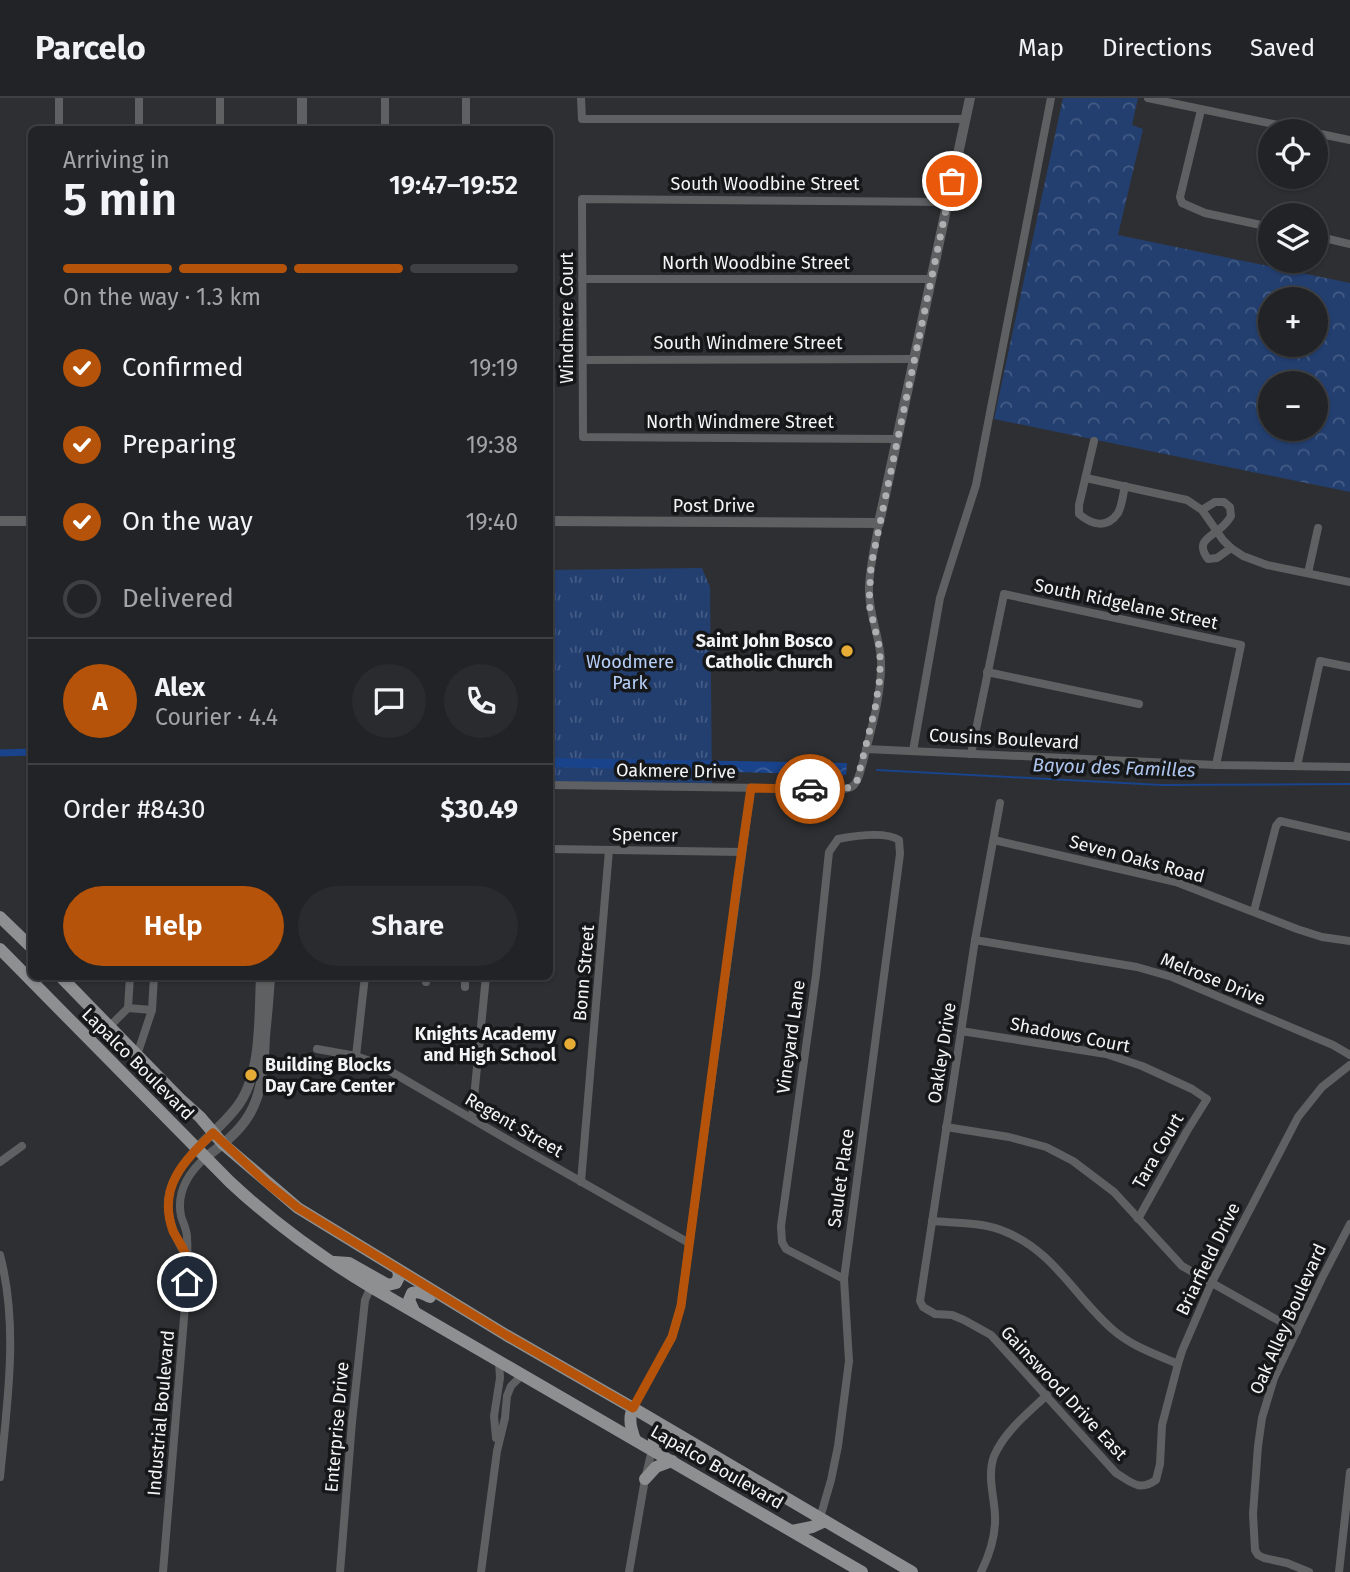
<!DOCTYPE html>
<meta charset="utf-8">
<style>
:root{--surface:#222326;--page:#2a2b2e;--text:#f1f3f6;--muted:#a2a4a7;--line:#3f4043;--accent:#b45309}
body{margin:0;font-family:"Fira Sans",sans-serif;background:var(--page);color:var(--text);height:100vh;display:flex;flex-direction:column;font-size:26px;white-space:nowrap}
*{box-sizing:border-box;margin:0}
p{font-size:23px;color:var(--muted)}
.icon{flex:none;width:38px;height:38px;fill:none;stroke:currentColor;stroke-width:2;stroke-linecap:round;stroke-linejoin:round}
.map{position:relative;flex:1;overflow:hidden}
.drawer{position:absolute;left:28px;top:28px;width:525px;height:854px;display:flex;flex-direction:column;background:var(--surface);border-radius:10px;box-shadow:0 2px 5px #0004,0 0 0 2px var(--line)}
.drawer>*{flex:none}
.tools{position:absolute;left:1258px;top:21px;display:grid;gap:14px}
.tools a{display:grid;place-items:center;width:70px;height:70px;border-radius:50%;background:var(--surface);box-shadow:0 2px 5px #0004,0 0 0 2px var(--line);font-size:35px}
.pin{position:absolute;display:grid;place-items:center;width:60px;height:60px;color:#fff;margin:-30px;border:4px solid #fff;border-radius:50%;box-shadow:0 2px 7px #0007}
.courier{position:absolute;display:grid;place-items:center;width:70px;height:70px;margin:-35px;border:5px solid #b45309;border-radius:50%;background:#fff;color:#222;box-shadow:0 2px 9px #0007}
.summary em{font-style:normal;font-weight:600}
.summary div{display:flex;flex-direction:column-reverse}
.summary{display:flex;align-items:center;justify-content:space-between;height:119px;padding:0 35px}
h1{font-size:46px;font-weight:600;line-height:52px}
.bar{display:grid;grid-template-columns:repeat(4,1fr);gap:10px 7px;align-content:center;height:84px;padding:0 35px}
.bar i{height:9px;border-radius:5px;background:var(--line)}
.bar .on{background:var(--accent)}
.bar p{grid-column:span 4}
.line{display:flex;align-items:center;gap:18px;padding:0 35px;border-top:2px solid var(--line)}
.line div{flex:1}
.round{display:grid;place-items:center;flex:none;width:74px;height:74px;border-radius:37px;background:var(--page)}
ol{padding:0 35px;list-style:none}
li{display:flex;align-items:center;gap:21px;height:77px}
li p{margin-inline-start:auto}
li .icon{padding:7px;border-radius:50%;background:var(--accent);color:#fff;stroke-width:4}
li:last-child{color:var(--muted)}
li i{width:38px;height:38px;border:4px solid var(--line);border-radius:50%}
.action{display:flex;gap:14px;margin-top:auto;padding:14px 35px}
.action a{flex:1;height:80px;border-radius:42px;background:var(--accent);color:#fff;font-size:28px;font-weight:600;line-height:80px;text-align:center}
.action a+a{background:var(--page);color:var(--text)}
header{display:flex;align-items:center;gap:42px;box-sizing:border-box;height:98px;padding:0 35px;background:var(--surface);border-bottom:2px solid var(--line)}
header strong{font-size:33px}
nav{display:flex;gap:38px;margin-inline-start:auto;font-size:24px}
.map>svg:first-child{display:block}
.grass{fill:url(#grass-tufts)}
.forest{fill:url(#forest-crowns);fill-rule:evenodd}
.water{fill:url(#water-waves)}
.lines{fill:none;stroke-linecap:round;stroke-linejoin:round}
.stream{stroke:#19438b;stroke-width:2}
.canal{stroke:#19438b;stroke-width:7}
.minor{stroke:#5f6061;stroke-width:8}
.tertiary{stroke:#5f6061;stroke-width:10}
.primary{stroke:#8d8f91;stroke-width:12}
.done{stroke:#aeafb1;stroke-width:7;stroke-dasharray:0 12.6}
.route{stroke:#b45309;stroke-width:9}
.poi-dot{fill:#e6ac36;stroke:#161718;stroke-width:2.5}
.labels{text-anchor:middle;stroke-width:7;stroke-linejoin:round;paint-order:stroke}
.street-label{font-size:18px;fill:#f3f4f5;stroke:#161718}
.poi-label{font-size:18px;font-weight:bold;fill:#f3f4f5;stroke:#161718;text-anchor:end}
.park-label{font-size:18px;fill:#b7d0f9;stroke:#161718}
.water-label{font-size:19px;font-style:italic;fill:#adc5ee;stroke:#161718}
</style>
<header>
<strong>Parcelo</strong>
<nav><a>Map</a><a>Directions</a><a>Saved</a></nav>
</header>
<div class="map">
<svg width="1350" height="1474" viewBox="0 0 1350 1474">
<defs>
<pattern id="grass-tufts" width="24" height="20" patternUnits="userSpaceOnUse" patternTransform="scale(1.75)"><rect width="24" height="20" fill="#233f70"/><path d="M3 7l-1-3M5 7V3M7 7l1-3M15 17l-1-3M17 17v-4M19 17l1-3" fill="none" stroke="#435b85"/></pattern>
<pattern id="forest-crowns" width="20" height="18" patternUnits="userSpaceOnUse" patternTransform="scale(1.75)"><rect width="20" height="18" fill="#233f70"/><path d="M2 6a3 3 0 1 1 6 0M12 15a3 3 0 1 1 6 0" fill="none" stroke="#435b85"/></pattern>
<pattern id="water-waves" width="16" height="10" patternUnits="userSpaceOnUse" patternTransform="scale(1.75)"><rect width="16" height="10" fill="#19438b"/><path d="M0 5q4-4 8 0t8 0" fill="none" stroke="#3b5f9c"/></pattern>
</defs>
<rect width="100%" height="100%" fill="#2e2f32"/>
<path class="grass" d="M702 470 710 489 712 688 550 687V472Z"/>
<path class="forest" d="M1063 0H1138L1132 27 1143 31 1118 137 1350 185V394L994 321ZM1270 201H1316V247H1270ZM1270 285H1316V331H1270Z"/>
<path class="water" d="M550 660 847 665 846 677 550 669Z"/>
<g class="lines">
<path class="stream" d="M877 672 1161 687 1350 686"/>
<path class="canal" d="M0 655 32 654"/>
<g class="minor">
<path d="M59 0V32"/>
<path d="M220 0V32"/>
<path d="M581 0 582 21H966"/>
<path d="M1148 0 1307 33"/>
<path d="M1201 12 1180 99 1182 105 1205 115 1270 129"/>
<path d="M139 32V0"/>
<path d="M385 32V0"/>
<path d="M466 32V0"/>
<path d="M1316 35 1350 42"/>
<path d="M1316 138 1350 146"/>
<path d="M582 181H931"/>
<path d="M583 262 914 261"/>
<path d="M896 341 583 339 582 101 948 104"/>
<path d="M1094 343 1079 407V416C1092 427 1107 431 1118 415 1122 408 1123 396 1125 388"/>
<path d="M1086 380 1187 402 1202 412 1223 442 1231 450 1243 458 1267 467 1350 484"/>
<path d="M1202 412 1215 404H1224L1230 409 1231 418C1230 420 1225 426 1223 428 1212 439 1194 442 1208 461L1217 460 1231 450"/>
<path d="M1308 475 1318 430"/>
<path d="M987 574 1139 606"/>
<path d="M866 651 1216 667 1350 669"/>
<path d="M913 653 940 500 976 387 1051 0"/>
<path d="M971 656 1004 496 1241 547 1216 667"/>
<path d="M1297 668 1320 563 1350 569"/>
<path d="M550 687 843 691C849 690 853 690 856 684 860 678 861 670 863 664 871 632 882 596 881 563 880 538 868 515 869 489 870 467 875 446 879 425"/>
<path d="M1000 705 975 842 920 1203 923 1209 935 1216 952 1217 964 1222 991 1237 1116 1375C1131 1384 1139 1394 1156 1382L1160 1366 1162 1327 1178 1266 1182 1253 1211 1186 1298 1019 1322 989 1350 967"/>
<path d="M994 742 1176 784 1297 831 1322 839 1350 843"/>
<path d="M550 751 741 754"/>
<path d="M1254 813 1276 728 1280 723 1350 739"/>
<path d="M975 842 1137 869 1172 879 1333 947 1350 957"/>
<path d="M130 878 128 910 152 912"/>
<path d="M426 884V878"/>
<path d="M465 889V878"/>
<path d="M109 929 128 910"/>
<path d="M961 933 1106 956 1142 968 1192 991 1207 1001 1187 1033 1138 1121"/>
<path d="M317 951 356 958 378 966 515 1046 689 1145"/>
<path d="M137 957 152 912 154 878"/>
<path d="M356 958 365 878"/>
<path d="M472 1020 486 878"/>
<path d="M946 1029 1009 1039 1046 1049 1073 1063 1114 1094 1182 1168 1297 1233"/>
<path d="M0 1064 22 1048"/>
<path d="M581 1084 609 752"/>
<path d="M932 1123C954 1125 980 1124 1001 1132 1054 1152 1073 1197 1112 1231 1131 1248 1155 1256 1178 1266"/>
<path d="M0 1157C19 1229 7 1306 0 1379"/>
<path d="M186 1158C159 1112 162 1089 197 1050"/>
<path d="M633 1310 672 1239 681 1207 751 690"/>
<path d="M496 1340 494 1318 500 1280 499 1263"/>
<path d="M820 1420 831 1382 838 1348 849 1263 844 1181 900 756 899 742C885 733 854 738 838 741L829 754 816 877 781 1128 782 1144 786 1151 844 1181"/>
<path d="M163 1474 187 1184C187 1169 188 1154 187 1139 187 1132 183 1125 181 1118 176 1093 189 1074 206 1059"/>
<path d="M340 1474 352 1324 365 1202 371 1189"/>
<path d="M481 1474 497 1353 505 1320 507 1298 511 1288 523 1276"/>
<path d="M629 1474 645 1381 652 1352"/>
<path d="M981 1474C990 1456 996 1437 995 1417 994 1397 987 1378 994 1358 1005 1333 1028 1315 1047 1297"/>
<path d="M1309 1474 1287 1465 1264 1460 1258 1457 1255 1452 1253 1416 1258 1348 1262 1320 1274 1280 1322 1180 1350 1126"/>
<path d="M1339 1474 1350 1374"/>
</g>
<g class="tertiary">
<path d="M302 0V32"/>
<path d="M0 423H32"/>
<path d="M550 423 879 425 970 0"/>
<path d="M197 1050C211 1036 228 1022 239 1006 262 973 259 918 261 878"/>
<path d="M206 1059C222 1047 239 1034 249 1017 263 994 264 965 265 938 267 918 269 898 270 878"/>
</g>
<g class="primary">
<path d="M0 819 32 850"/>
<path d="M0 851 230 1084C274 1125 319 1158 371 1189L862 1474"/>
<path d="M60 878 180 1001 200 1019 223 1046 298 1110 506 1237 633 1310 912 1474"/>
<path d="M334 1164 349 1165 388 1187 396 1185 399 1179 398 1172"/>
<path d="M414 1213 409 1202 412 1195C419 1193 424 1196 430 1199"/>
<path d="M633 1310C628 1321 631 1330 635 1342"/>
<path d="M652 1352 654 1342 658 1336 664 1337 674 1342"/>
<path d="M645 1381 656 1369 672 1363"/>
<path d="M792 1433 812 1429 825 1423"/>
</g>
</g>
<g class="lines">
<path class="done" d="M810 691C826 691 847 696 857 683L875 611 880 579V552L869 506 871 468 952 83"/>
<path class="route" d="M187 1184C187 1176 188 1165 186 1157 183 1149 177 1141 173 1133 157 1089 184 1063 213 1035L268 1086 298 1110 506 1237 633 1310 672 1239 681 1208 738 779 751 690 810 691"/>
</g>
<g class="poi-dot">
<circle cx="847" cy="553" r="7"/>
<circle cx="570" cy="946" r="7"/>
<circle cx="251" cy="977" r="7"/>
</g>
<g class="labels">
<g class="street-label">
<text x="765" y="92">South Woodbine Street</text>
<text x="756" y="171">North Woodbine Street</text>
<text transform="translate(567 220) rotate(-90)" y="6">Windmere Court</text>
<text x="748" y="251">South Windmere Street</text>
<text x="740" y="330">North Windmere Street</text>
<text x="714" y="414">Post Drive</text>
<text transform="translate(1126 506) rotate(12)" y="6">South Ridgelane Street</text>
<text transform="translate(1004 641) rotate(3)" y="6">Cousins Boulevard</text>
<text transform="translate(676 673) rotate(1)" y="6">Oakmere Drive</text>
<text transform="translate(645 737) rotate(1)" y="6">Spencer</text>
<text transform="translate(1137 761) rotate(15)" y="6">Seven Oaks Road</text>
<text transform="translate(584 875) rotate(-85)" y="6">Bonn Street</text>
<text transform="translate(1213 881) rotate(22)" y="6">Melrose Drive</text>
<text transform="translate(1070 937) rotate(11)" y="6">Shadows Court</text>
<text transform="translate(791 939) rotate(-82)" y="6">Vineyard Lane</text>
<text transform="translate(942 955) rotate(-81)" y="6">Oakley Drive</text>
<text transform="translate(138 966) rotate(45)" y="6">Lapalco Boulevard</text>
<text transform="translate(514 1027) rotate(30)" y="6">Regent Street</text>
<text transform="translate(1158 1053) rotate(-60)" y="6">Tara Court</text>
<text transform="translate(841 1080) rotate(-82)" y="6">Saulet Place</text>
<text transform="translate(1208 1161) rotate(-64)" y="6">Briarfield Drive</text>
<text transform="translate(1288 1221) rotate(-66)" y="6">Oak Alley Boulevard</text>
<text transform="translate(1064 1295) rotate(47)" y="6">Gainswood Drive East</text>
<text transform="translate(161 1315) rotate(-85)" y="6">Industrial Boulevard</text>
<text transform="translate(337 1329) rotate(-85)" y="6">Enterprise Drive</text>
<text transform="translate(717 1369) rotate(30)" y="6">Lapalco Boulevard</text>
</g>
<g class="poi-label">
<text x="833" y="549">Saint John Bosco<tspan x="833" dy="21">Catholic Church</tspan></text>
<text x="556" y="942">Knights Academy<tspan x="556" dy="21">and High School</tspan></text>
<text x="265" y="973" text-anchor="start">Building Blocks<tspan x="265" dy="21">Day Care Center</tspan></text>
</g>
<g class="park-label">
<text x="630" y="570">Woodmere<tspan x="630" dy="21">Park</tspan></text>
</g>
<g class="water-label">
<text transform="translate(1114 669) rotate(2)" y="7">Bayou des Familles</text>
</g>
</g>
</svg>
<div class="tools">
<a><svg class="icon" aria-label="locate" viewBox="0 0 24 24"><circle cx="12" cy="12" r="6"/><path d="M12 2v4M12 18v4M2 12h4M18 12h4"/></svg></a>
<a><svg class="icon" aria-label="layers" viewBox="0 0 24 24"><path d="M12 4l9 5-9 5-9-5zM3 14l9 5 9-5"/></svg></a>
<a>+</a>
<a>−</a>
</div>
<div class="pin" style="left:952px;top:83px;background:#ea580c"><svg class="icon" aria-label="bag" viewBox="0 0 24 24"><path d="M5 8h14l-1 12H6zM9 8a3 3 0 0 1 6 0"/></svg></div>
<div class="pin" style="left:187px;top:1184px;background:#1f2937"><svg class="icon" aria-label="home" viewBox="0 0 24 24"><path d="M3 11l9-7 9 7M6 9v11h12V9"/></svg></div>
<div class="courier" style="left:810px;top:691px"><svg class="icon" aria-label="car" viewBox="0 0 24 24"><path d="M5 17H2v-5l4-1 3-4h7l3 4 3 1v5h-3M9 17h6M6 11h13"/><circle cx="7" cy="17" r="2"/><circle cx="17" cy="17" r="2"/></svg></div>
<section class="drawer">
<div class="summary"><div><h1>5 min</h1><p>Arriving in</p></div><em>19:47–19:52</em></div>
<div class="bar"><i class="on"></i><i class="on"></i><i class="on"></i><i></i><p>On the way · 1.3 km</p></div>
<ol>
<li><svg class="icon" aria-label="check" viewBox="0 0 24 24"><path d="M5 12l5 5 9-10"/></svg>Confirmed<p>19:19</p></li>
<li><svg class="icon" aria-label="check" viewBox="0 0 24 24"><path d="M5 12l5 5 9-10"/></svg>Preparing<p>19:38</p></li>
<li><svg class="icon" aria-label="check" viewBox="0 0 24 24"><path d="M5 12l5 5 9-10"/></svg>On the way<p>19:40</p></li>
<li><i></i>Delivered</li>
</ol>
<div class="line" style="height:126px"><b class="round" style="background:var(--accent);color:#fff">A</b><div><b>Alex</b><p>Courier · 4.4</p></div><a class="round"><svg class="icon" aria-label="chat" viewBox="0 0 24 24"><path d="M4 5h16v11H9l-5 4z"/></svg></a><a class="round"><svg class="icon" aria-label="phone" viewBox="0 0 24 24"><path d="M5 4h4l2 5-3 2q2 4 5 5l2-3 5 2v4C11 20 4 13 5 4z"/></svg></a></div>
<div class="line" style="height:91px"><div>Order #8430</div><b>$30.49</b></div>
<div class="action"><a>Help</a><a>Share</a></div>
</section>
</div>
